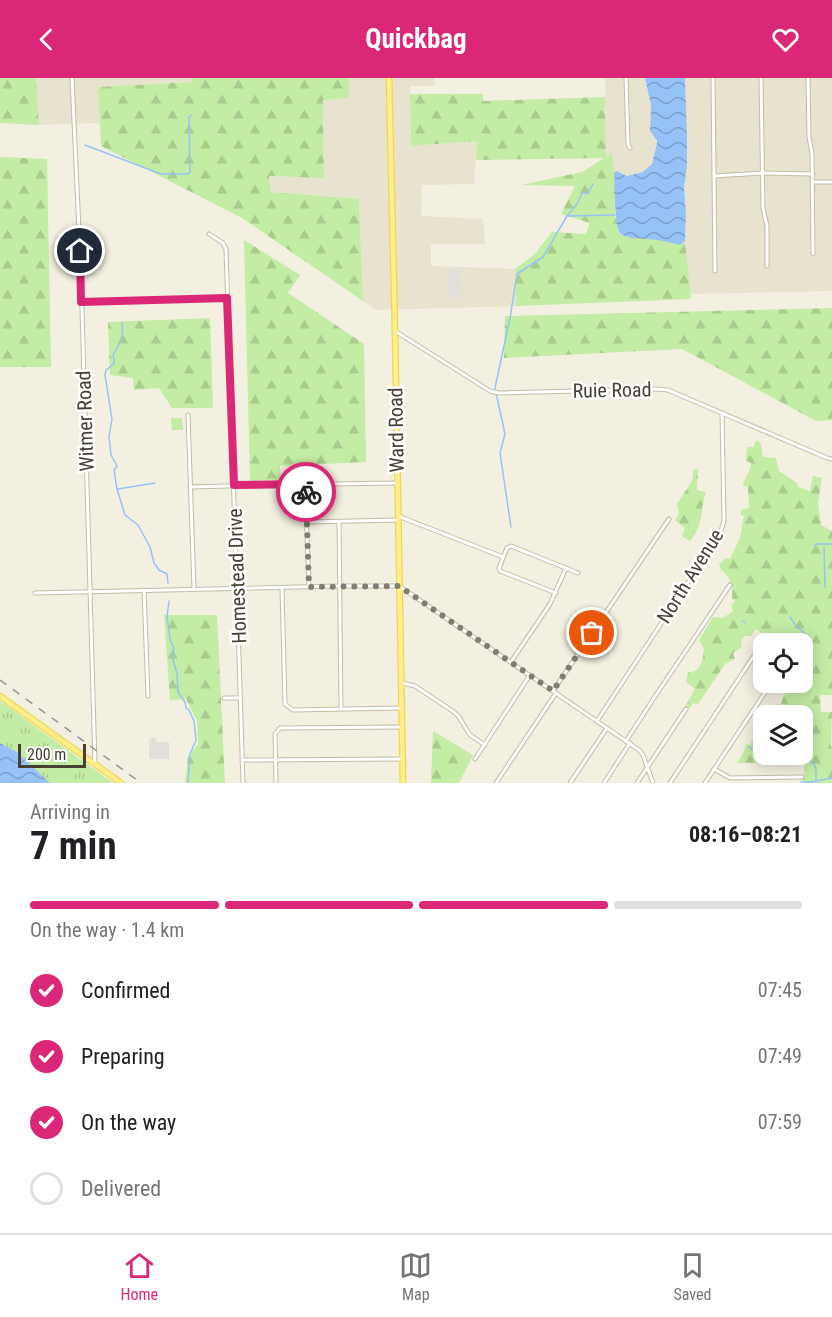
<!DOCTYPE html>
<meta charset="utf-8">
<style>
:root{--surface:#fff;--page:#f6f6f6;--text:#202124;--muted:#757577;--line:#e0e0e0;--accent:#db2777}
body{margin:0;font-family:"Roboto Condensed",sans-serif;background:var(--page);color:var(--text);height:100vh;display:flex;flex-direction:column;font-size:22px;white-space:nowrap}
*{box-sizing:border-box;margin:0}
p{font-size:20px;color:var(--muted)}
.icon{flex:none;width:33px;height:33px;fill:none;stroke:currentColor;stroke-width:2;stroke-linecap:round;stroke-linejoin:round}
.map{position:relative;height:705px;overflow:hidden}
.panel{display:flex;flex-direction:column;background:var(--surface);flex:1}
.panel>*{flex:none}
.tools{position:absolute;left:753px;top:555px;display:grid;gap:12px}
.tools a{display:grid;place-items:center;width:60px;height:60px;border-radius:12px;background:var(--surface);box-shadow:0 3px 15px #0003;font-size:30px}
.scale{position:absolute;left:18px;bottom:15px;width:68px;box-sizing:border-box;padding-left:6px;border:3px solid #454032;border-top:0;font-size:16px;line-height:21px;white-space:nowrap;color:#454032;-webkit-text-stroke:4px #fff;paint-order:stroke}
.pin{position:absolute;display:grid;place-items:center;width:51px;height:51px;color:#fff;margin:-26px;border:3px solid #fff;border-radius:50%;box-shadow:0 2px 6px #0007}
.courier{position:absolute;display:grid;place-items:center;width:60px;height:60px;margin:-30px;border:4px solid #db2777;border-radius:50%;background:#fff;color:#222;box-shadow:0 2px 8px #0007}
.summary em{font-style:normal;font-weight:700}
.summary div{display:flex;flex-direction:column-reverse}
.summary{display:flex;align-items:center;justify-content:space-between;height:102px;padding:0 30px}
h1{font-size:39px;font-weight:700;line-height:45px}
.bar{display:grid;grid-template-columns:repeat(4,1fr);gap:9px 6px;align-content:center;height:72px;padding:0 30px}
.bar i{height:8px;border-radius:4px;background:var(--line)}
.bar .on{background:var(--accent)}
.bar p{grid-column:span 4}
ol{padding:0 30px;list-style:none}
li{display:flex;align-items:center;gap:18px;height:66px}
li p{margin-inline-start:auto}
li .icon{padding:6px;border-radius:50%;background:var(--accent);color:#fff;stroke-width:4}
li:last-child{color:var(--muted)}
li i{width:33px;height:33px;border:3px solid var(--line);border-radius:50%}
header{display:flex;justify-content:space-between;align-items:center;height:78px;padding:0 30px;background:var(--accent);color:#fff;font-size:27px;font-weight:700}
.dock{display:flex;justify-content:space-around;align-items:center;height:84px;border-top:2px solid var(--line);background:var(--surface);font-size:16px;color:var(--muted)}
.dock a{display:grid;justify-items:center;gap:3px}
.dock .on{color:var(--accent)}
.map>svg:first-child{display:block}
.residential{fill:#e8e3cf}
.forest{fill:url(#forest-firs)}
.park{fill:url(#park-tufts)}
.parking{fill:#e2e0db}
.water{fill:url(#water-waves)}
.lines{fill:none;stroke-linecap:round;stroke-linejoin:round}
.stream{stroke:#96c2f8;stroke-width:1.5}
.minor-casing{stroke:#c2bca6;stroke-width:5}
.major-casing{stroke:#f0d652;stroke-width:7}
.minor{stroke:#fff;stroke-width:3}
.major{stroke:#ffee8e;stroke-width:4.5}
.rail{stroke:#939393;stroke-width:1.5;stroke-dasharray:8 8;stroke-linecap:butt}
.done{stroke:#827e6f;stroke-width:6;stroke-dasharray:0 10.8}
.route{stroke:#db2777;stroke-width:8}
.labels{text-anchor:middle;stroke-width:5;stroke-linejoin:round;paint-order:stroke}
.street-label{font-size:20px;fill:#454032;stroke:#fff}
</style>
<header><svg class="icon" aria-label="back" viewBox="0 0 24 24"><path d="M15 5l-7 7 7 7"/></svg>Quickbag<svg class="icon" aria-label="heart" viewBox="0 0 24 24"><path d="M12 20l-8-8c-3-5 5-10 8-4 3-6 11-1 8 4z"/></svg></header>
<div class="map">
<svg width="832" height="705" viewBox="0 0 832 705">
<defs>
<pattern id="forest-firs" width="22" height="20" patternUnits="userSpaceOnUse" patternTransform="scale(1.5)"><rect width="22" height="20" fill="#c3eca5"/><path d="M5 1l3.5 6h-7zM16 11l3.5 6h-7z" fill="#a9cb8e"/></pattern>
<pattern id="park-tufts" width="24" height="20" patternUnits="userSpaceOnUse" patternTransform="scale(1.5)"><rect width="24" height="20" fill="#c3eca5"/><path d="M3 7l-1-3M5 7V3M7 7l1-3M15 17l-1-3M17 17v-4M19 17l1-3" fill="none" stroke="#a9cb8e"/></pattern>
<pattern id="water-waves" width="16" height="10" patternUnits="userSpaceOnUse" patternTransform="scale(1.5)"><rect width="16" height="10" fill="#96c2f8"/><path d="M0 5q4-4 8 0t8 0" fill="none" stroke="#7c9fc9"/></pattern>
</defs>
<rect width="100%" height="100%" fill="#f3f0e1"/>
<g class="residential">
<path d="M36 0H192V4L99 9 100 45 39 47Z"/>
<path d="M349 0H434L435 8H410L411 68 477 63 474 106 422 107 421 138 483 141 485 166H431V188L515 191 516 228 376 232 363 223 359 121 271 114 269 98 324 99 323 21 349 20Z"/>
<path d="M605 0H645L651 27 650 53 657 65 652 86 643 94 627 98 617 93 614 94 612 76 606 80Z"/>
<path d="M685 0H832V213L690 216 685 163 686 136 684 109 687 88V57Z"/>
</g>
<g class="forest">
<path d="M0 0H36L39 47 0 45Z"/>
<path d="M192 0H349V20L323 22 324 100 269 98 271 114 359 121 363 223 242 140 101 68 98 9 191 4Z"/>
<path d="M410 16H483V23L605 19 606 79 612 75 616 115 615 137 621 157 633 160 655 161 680 167 685 163 691 221 516 228 515 191 535 176 552 154 586 156 590 145 561 136 575 108 521 107 582 94 604 80 476 82 477 63 411 68Z"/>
<path d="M0 79 47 81 51 289H0Z"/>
<path d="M244 162 300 197 288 215 364 266 366 384 280 388V402L250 403Z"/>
<path d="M832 230V342L816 343 682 271 504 280 505 238Z"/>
<path d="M210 240 213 330H172L159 310 134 312 133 300 110 297 108 244Z"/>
<path d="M755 363H758L761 366 763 379 776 380 779 393 797 405 798 409 810 413 813 398 822 400 818 425 821 447 832 453V617H820L821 634H832L831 668 832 670V705H805L801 701H802V697L804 696V684L737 685 744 673 746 666 750 667 757 653 763 650 764 676H802V638L767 637 776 626 781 627C782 619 788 613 789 605L802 604V566L770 565 771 562 756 551 751 558H745L741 563 742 569 733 575 735 581 725 586 698 626 693 625 690 630H687L686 627 695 611 686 604 688 594C701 595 703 581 704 571L699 562 713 539 723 540 733 533 731 527 735 523 732 521C733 509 731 499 721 492L719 486 726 480 730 481 740 460 744 438 741 437V432L749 430 748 409 743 408C744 400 751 394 751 385L746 383 747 369H754Z"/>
<path d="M694 391H698L697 412 706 414C699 434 705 445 690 463L682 458 685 450 675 442 679 436 677 426 692 403Z"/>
<path d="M164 537H217L225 705H185L188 679 198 666 197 643 186 621 170 622Z"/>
<path d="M433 653 473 677 459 705H431Z"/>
</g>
<g class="park">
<path d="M171 340H182L183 352H172Z"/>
<path d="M0 623 113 705H50L17 674 0 665Z"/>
</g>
<g class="parking">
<path d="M458 189H461V193L460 194 461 198 462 220H451V217H448V192H458Z"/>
<path d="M153 659 156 660 157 664H169V681H149V662Z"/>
</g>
<g class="water">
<path d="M645 0H685L687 57V88L684 109 686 136 685 163 680 167C672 165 664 163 657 162 648 160 626 162 620 155 614 148 615 105 614 94L617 93 627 98 643 94 652 86 657 65V63L650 53 651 27Z"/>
<path d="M0 665 17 674 50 705H0Z"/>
</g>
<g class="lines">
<g class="stream">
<path d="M85 67 161 96H188L190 94 189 39 192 37"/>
<path d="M568 138 615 137"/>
<path d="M122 245C124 260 120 265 113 277L114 281V286L106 292 105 297 112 341 109 359 111 377 117 388 114 392 117 411 125 437 138 447 150 469 154 485 159 492 167 496 168 505"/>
<path d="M118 411 155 405"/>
<path d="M511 449 500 375 505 356 495 310 510 240 517 196 543 179 567 138 577 126 582 115H588L593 106"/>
<path d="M815 467 816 466H832"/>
<path d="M824 470 825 509"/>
<path d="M169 523 167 538 170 561 174 571 172 579 177 595 178 614 185 624 186 630 189 632 194 643 196 662 190 676 188 705"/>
<path d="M790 539 796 548 809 559"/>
<path d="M743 543 746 545"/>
<path d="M749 669C754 674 758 673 764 672"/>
<path d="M802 676 807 682 814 686 816 691V703"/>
<path d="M801 704H811L832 700"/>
</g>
<g class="minor-casing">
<g id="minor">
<path d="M72 0 81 196 95 687"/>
<path d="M626 0 628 66 630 70"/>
<path d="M713 0 715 193"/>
<path d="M761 0 763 130 767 148V188"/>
<path d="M808 0 809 59 812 76 813 176"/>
<path d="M714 98 762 95 813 96"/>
<path d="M813 104H832"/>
<path d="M209 156 223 165 226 171 243 705"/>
<path d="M81 224 227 220"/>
<path d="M395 253 490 313 499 315 656 311 668 312 827 380 832 381"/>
<path d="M188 337 194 511"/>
<path d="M305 406 309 509"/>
<path d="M190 409 268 407 397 405"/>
<path d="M398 438 503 479"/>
<path d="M307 444 398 442"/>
<path d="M339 444 341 631"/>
<path d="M282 510 285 626 293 632 401 630"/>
<path d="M144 512 148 618"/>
<path d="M35 515 339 508H399L639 672 643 677 653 705"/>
<path d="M556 515 500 493 499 490 507 470 511 468 578 495"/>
<path d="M511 584 550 526 566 490"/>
<path d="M402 605 415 608 454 634 459 639 470 657 485 667"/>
<path d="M553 613 669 441"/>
<path d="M224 620H240"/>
<path d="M597 643 720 456 724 443 722 335"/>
<path d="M626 663 654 620 730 507"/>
<path d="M475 681 530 597"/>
<path d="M242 682 402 681"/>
<path d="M714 691 730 700 802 699"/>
<path d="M276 705 275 656 280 650 402 649"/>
<path d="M496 705 556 615"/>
<path d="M570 705 607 650"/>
<path d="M604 705 630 665"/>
<path d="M637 705 686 631"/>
<path d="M670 705 765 561"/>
<path d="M705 705 772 604"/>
</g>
</g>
<g class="major-casing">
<g id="major">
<path d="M389 0 395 253 403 705"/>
<path d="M0 618 121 705"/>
</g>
</g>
<use href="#minor" class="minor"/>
<use href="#major" class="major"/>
<path class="rail" d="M0 602 141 705"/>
</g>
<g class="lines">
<path class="done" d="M306 414 309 509 399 508 553 613 592 555"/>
<path class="route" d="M80 173 81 224 227 220 234 407 305 406 306 414"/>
</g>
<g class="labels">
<g class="street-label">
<text transform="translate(612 312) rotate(-1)" y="7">Ruie Road</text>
<text transform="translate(85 343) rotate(-92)" y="7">Witmer Road</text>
<text transform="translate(396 352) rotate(-91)" y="7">Ward Road</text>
<text transform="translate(237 498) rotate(-92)" y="7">Homestead Drive</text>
<text transform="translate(690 498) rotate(-58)" y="7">North Avenue</text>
</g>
</g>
</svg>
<div class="tools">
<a><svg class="icon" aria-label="locate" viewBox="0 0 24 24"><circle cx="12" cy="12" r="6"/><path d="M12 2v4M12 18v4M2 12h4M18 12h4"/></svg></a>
<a><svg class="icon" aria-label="layers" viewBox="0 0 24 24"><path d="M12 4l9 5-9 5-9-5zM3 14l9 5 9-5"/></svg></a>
</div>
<div class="scale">200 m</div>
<div class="pin" style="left:592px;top:555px;background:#ea580c"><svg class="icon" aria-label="bag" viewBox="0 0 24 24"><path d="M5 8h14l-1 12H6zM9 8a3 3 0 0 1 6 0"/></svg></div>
<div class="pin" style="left:80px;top:173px;background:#1f2937"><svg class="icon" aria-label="home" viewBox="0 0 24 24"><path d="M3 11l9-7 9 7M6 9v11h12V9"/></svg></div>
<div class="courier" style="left:306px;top:414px"><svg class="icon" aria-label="bike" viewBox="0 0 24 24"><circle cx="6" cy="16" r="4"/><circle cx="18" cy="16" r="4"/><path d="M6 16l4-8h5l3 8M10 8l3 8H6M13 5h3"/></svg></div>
</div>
<section class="panel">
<div class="summary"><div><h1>7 min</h1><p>Arriving in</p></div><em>08:16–08:21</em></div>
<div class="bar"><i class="on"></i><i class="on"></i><i class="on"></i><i></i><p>On the way · 1.4 km</p></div>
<ol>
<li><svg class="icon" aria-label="check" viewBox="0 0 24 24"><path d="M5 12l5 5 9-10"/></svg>Confirmed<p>07:45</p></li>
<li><svg class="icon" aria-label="check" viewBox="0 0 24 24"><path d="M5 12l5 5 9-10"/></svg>Preparing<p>07:49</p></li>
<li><svg class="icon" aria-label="check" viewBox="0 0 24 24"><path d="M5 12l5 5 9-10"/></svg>On the way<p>07:59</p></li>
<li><i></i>Delivered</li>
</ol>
</section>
<nav class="dock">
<a class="on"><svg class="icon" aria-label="home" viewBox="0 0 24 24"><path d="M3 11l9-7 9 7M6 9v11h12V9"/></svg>Home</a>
<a><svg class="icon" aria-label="map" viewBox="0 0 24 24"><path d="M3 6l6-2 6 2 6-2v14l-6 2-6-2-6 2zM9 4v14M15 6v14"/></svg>Map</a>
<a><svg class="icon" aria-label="saved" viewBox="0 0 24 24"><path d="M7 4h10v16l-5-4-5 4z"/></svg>Saved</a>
</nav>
